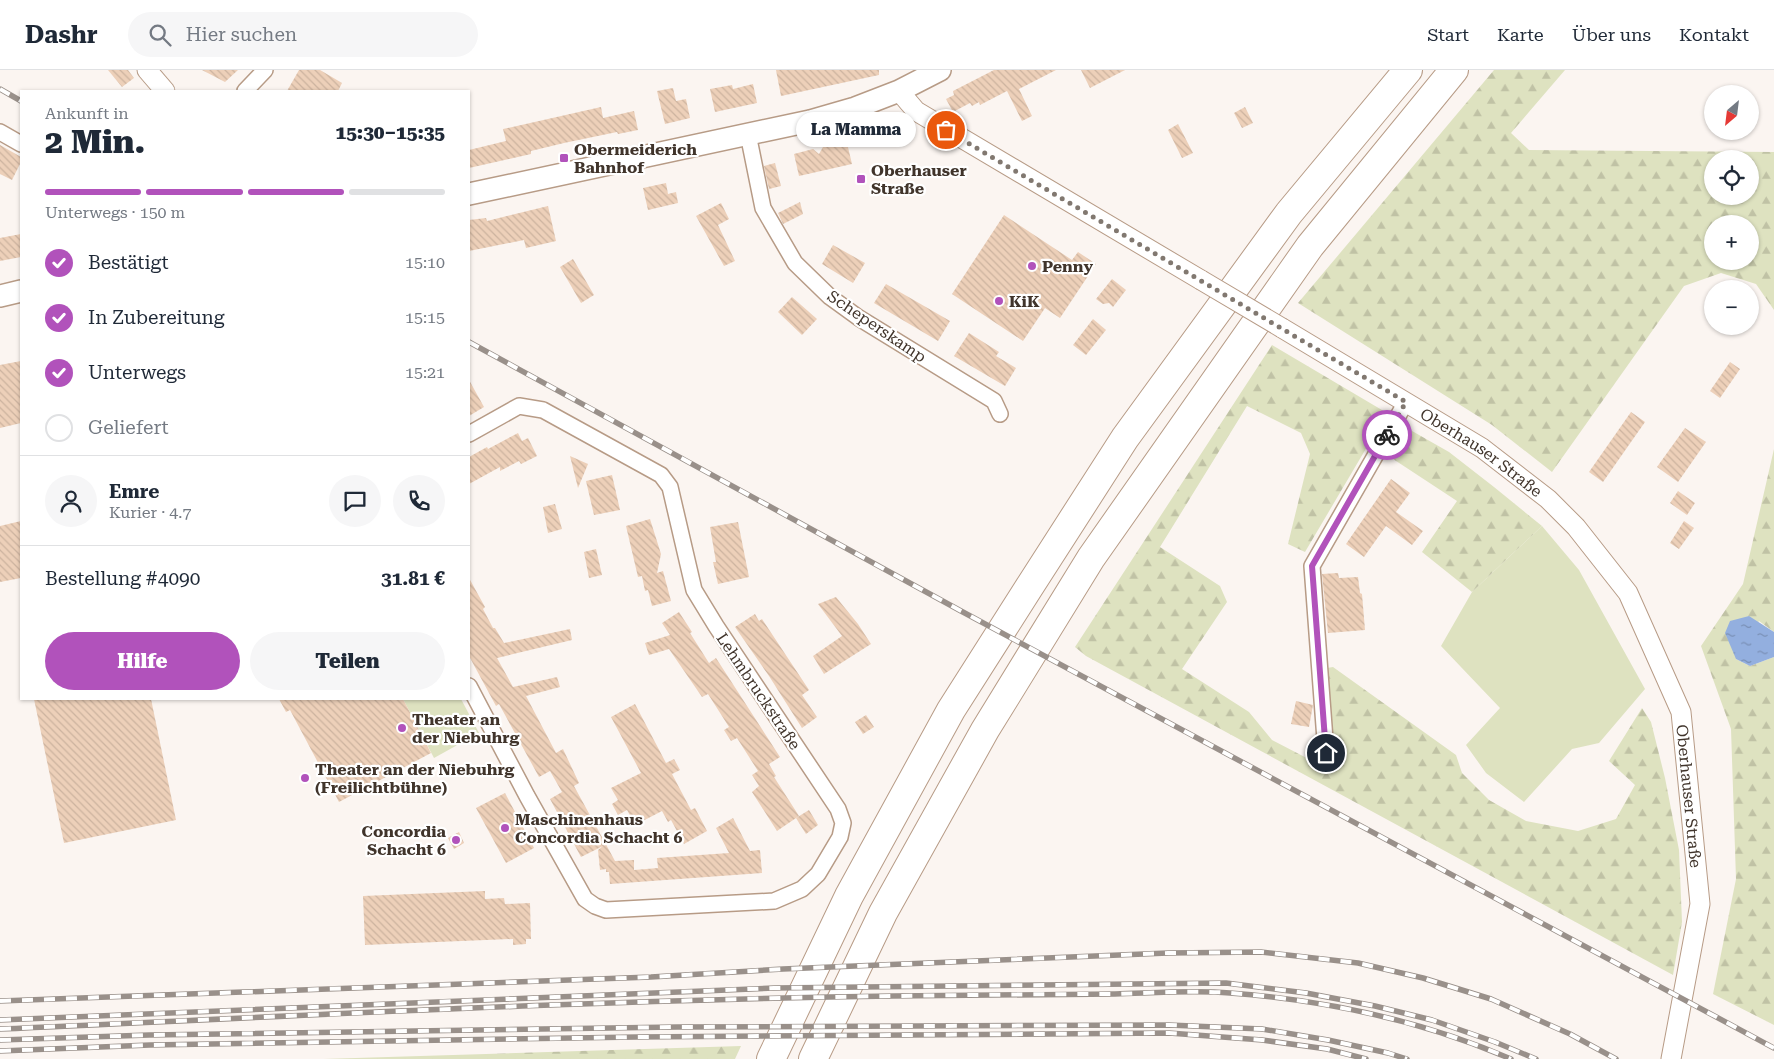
<!DOCTYPE html>
<html lang="de">
<meta charset="utf-8">
<style>
:root{--surface:#fff;--page:#f6f6f7;--text:#1f2937;--muted:#747a83;--line:#e0e1e3;--accent:#b152bb}
body{margin:0;font-family:"Roboto Serif",serif;background:var(--page);color:var(--text);height:100vh;display:flex;flex-direction:column;font-size:19px;white-space:nowrap}
*{box-sizing:border-box;margin:0}
p{font-size:16px;color:var(--muted)}
.icon{flex:none;width:28px;height:28px;fill:none;stroke:currentColor;stroke-width:2;stroke-linecap:round;stroke-linejoin:round}
.map{position:relative;flex:1;overflow:hidden}
.panel{position:absolute;left:20px;top:20px;width:450px;height:610px;display:flex;flex-direction:column;background:var(--surface);border-radius:0px;box-shadow:0 1px 4px #0004}
.panel>*{flex:none}
.needle{width:32px;rotate:208deg}
.tools{position:absolute;left:1704px;top:15px;display:grid;gap:10px}
.tools a{display:grid;place-items:center;width:55px;height:55px;border-radius:50%;background:var(--surface);box-shadow:0 1px 4px #0004;font-size:25px}
.pin{position:absolute;display:grid;place-items:center;width:42px;height:42px;color:#fff;margin:-21px;border:2px solid #fff;border-radius:50%;box-shadow:0 1px 5px #0007}
.courier{position:absolute;display:grid;place-items:center;width:50px;height:50px;margin:-25px;border:4px solid #b152bb;border-radius:50%;background:#fff;color:#222;box-shadow:0 1px 6px #0007}
.bubble{position:absolute;height:35px;border-radius:18px;background:var(--surface);box-shadow:0 1px 4px #0004;font-size:16px;font-weight:800;line-height:35px;text-align:center}
.head em{font-style:normal;font-weight:800}
.head div{display:flex;flex-direction:column-reverse}
.head{display:flex;align-items:center;justify-content:space-between;height:85px;padding:0 25px}
h1{font-size:32px;font-weight:800;line-height:38px}
.bar{display:grid;grid-template-columns:repeat(4,1fr);gap:8px 5px;align-content:center;height:60px;padding:0 25px}
.bar i{height:6px;border-radius:4px;background:var(--line)}
.bar .selected{background:var(--accent)}
.bar p{grid-column:span 4}
.line{display:flex;align-items:center;gap:12px;padding:0 25px;border-top:1px solid var(--line)}
.line div{flex:1}
.round{display:grid;place-items:center;flex:none;width:52px;height:52px;border-radius:26px;background:var(--page)}
ol{padding:0 25px;list-style:none}
li{display:flex;align-items:center;gap:15px;height:55px}
li p{margin-inline-start:auto}
li .icon{padding:5px;border-radius:50%;background:var(--accent);color:#fff;stroke-width:4}
li:last-child{color:var(--muted)}
li i{width:28px;height:28px;border:2px solid var(--line);border-radius:50%}
.action{display:flex;gap:10px;margin-top:auto;padding:10px 25px}
.action a{flex:1;height:58px;border-radius:30px;background:var(--accent);color:#fff;font-size:20px;font-weight:800;line-height:58px;text-align:center}
.action a+a{background:var(--page);color:var(--text)}
header{display:flex;align-items:center;gap:30px;box-sizing:border-box;height:70px;padding:0 25px;background:var(--surface);border-bottom:1px solid var(--line)}
header strong{font-size:24px}
nav{display:flex;gap:28px;margin-inline-start:auto;font-size:18px}
.search{width:350px;height:45px;background:var(--page);display:flex;align-items:center;gap:12px;box-sizing:border-box;padding:0 18px;border-radius:28px;color:var(--muted);font-size:19px}
.map>svg:first-child{display:block}
.green{fill:#dee2c0}
.forest{fill:url(#forest-firs);fill-rule:evenodd}
.water{fill:url(#water-ripples)}
.building{fill:url(#building-back-hatch)}
.lines{fill:none;stroke-linecap:round;stroke-linejoin:round}
.minor-casing{stroke:#b79b86;stroke-width:18}
.tertiary-casing{stroke:#b79b86;stroke-width:21}
.secondary-casing{stroke:#b79b86;stroke-width:24}
.motorway-casing{stroke:#b79b86;stroke-width:30}
.minor{stroke:#fff;stroke-width:15}
.tertiary{stroke:#fff;stroke-width:19}
.secondary{stroke:#fff;stroke-width:21}
.motorway{stroke:#fff;stroke-width:28}
.rail-casing{stroke:#99908a;stroke-width:5.5}
.rail{stroke:#fff;stroke-width:4;stroke-dasharray:11;stroke-linecap:butt}
.tertiary-bridge-casing{stroke:#b79b86;stroke-width:21;stroke-linecap:butt}
.tertiary-bridge{stroke:#fff;stroke-width:19}
.done{stroke:#817870;stroke-width:5;stroke-dasharray:0 9}
.route{stroke:#b152bb;stroke-width:6}
.poi-dot{fill:#b152bb;stroke:#fff;stroke-width:2}
.labels{text-anchor:middle;stroke-width:4.5;stroke-linejoin:round;paint-order:stroke}
.poi-label{font-size:16px;font-weight:bold;fill:#40342b;stroke:#fff;text-anchor:start}
.street-label{font-size:16px;fill:#40342b;stroke:#fff}
</style>
<header>
<strong>Dashr</strong>
<div class="search"><svg class="icon" aria-label="search" viewBox="0 0 24 24"><circle cx="10" cy="10" r="6"/><path d="M15 15l6 6"/></svg>Hier suchen</div>
<nav><a>Start</a><a>Karte</a><a>Über uns</a><a>Kontakt</a></nav>
</header>
<div class="map">
<svg width="1774" height="989" viewBox="0 0 1774 989">
<defs>
<pattern id="forest-firs" width="22" height="20" patternUnits="userSpaceOnUse" patternTransform="scale(1.25)"><rect width="22" height="20" fill="#dee2c0"/><path d="M5 1l3.5 6h-7zM16 11l3.5 6h-7z" fill="#c0c2a5"/></pattern>
<pattern id="water-ripples" width="26" height="14" patternUnits="userSpaceOnUse" patternTransform="scale(1.25)"><rect width="26" height="14" fill="#93afdf"/><path d="M2 4q2-2 4 0t4 0M15 11q2-2 4 0t4 0" fill="none" stroke="#798fb5"/></pattern>
<pattern id="building-back-hatch" width="6" height="6" patternUnits="userSpaceOnUse" patternTransform="scale(1.25)"><rect width="6" height="6" fill="#edd0b9"/><path d="M-1 5l2 2M0 0l6 6M5-1l2 2" fill="none" stroke="#ccb39f"/></pattern>
</defs>
<rect width="100%" height="100%" fill="#fbf5f1"/>
<g class="green">
<path d="M1542 456 1579 500 1645 619 1599 673 1572 679 1524 732 1486 703 1466 675 1500 638 1441 576 1472 522Z"/>
<path d="M403 629H461L479 663 434 688Z"/>
</g>
<g class="forest">
<path d="M1494 0H1565L1511 63 1529 80 1774 82V240L1756 214 1721 203 1684 216 1552 402 1492 355 1298 233ZM1712 89H1750V126H1712ZM1712 154H1750V191H1712Z"/>
<path d="M1272 275 1387 343 1305 482 1288 474 1310 384 1301 363 1247 336 1160 477 1220 516 1227 532 1182 599 1249 642 1272 670 1324 697 1333 684 1327 598 1333 597 1456 685 1462 703 1489 730 1526 751 1578 761 1616 749 1635 715 1609 691 1642 638 1651 652 1665 708 1679 780 1682 852 1673 905 1086 586 1075 577Z"/>
<path d="M1405 357 1449 382 1494 417 1542 456 1472 522 1422 482 1457 431 1387 385Z"/>
<path d="M1774 379V562L1759 551 1736 589 1750 596 1774 587V955L1713 924 1736 809 1731 659 1701 576 1743 514Z"/>
<path d="M741 976 735 989H323Z"/>
</g>
<path class="water" d="M1749 546 1774 562V587L1750 596 1736 589 1725 563 1730 551Z"/>
<g class="building">
<path d="M108 0H128L134 8 122 17Z"/>
<path d="M202 0H238L225 12Z"/>
<path d="M299 0H320L342 13 338 21H287Z"/>
<path d="M776 0H879V5L781 26Z"/>
<path d="M994 0H1056L1019 19 1032 46 1022 51 1007 21 980 35 979 32 972 36 970 33 953 42 946 29 954 25 953 21Z"/>
<path d="M1081 0H1125L1090 18Z"/>
<path d="M753 14 757 33 715 42 710 19 732 15 733 19Z"/>
<path d="M673 18 676 31 686 29 690 48 665 54 657 21Z"/>
<path d="M601 37 603 48 634 41 638 60 618 64 617 62 564 73 531 81V84L469 98V80L506 71 503 59Z"/>
<path d="M1245 37 1253 53 1242 58 1234 43Z"/>
<path d="M1178 54 1193 83 1182 88 1168 60Z"/>
<path d="M843 73V74L847 73 852 94 799 106 794 84 813 79 819 84 823 77Z"/>
<path d="M0 75 21 87V92L12 110 0 104Z"/>
<path d="M775 93 781 116 769 119 764 96Z"/>
<path d="M666 113 668 124 676 122 678 133 648 140 643 118Z"/>
<path d="M800 132 803 144 783 154 778 143Z"/>
<path d="M721 133 729 149 718 155 735 191 724 196 696 146Z"/>
<path d="M548 136 556 171 526 178 524 170 469 181V150L486 148 487 151Z"/>
<path d="M1004 145 1072 190 1078 182 1096 194 1060 248 1045 238 1023 271 952 224Z"/>
<path d="M21 164V187L0 191V168Z"/>
<path d="M833 175 865 193 853 213 822 194Z"/>
<path d="M573 189 594 225 581 233 560 197Z"/>
<path d="M1112 209 1126 220 1113 237 1109 233 1103 234 1096 229Z"/>
<path d="M886 214 950 251 938 271 874 233Z"/>
<path d="M792 227 817 249 802 265 778 242Z"/>
<path d="M1093 249 1106 260 1086 285 1073 275Z"/>
<path d="M969 263 999 282 996 286 1016 298 1005 316 954 286Z"/>
<path d="M21 291V353L0 358V295Z"/>
<path d="M1730 292 1740 299 1720 328 1710 321Z"/>
<path d="M469 310 484 337 469 346Z"/>
<path d="M1631 342 1645 352 1603 412 1589 402Z"/>
<path d="M1685 358 1706 372 1678 412 1657 397Z"/>
<path d="M518 363 522 371 528 368 537 386 521 394 519 391 500 401V397L469 414V387L487 377 488 379Z"/>
<path d="M570 386 588 394 578 418Z"/>
<path d="M612 405 620 440 594 445 586 411Z"/>
<path d="M1391 409 1410 423 1396 442 1423 461 1412 475 1386 456 1364 487 1346 474Z"/>
<path d="M1678 421 1695 433 1687 445 1670 433Z"/>
<path d="M555 434 562 459 548 463 543 437Z"/>
<path d="M650 449 661 484 657 503 663 501 671 531 652 536 648 520 645 521 642 506 638 507 626 456Z"/>
<path d="M21 451V508L0 512V456Z"/>
<path d="M1684 451 1694 458 1679 479 1670 473Z"/>
<path d="M738 452 749 507 718 514 713 492H716L710 457Z"/>
<path d="M596 479 602 505 589 508 584 482Z"/>
<path d="M1338 503 1339 508 1358 507 1360 523 1362 524 1365 560 1328 563 1322 504Z"/>
<path d="M469 508 485 537 483 539 493 558H495L504 573 570 559 572 570 497 588 513 617 557 607 560 617 526 626 556 683 563 679 579 713 574 716 615 791 634 790V800L658 798 657 788 729 783 716 758 733 748 750 781 760 780 762 803 610 814 609 802H606V799L600 800 598 780 603 776 581 787 550 729 562 722 550 701 539 707 499 634 496 636 469 586Z"/>
<path d="M836 527 858 554 871 574 824 604 813 586 842 566 818 534Z"/>
<path d="M679 542 692 562 690 563 709 593 716 588 780 687 769 694 776 706 774 707 799 746 777 761 752 722 759 716 752 705 758 701 737 668 731 671 724 660 729 657 708 624 702 627 669 579 649 585 645 573 670 565 662 553Z"/>
<path d="M755 544 759 551 762 549 809 620 802 625 817 647 802 658 769 606 735 557Z"/>
<path d="M34 629H151L176 750 64 773Z"/>
<path d="M279 629H403L431 683 339 732 290 640 286 642Z"/>
<path d="M1296 631 1313 635 1309 657 1291 654Z"/>
<path d="M635 634 666 693 674 689 680 700 672 704 691 740 695 738 707 761 684 774 671 750 668 752 662 741 635 755 627 740 618 745 612 734 618 730 611 718 641 703 611 647Z"/>
<path d="M866 645 874 657 863 664 855 652Z"/>
<path d="M505 723 534 778 506 793 476 738Z"/>
<path d="M809 740 818 755 806 764 796 748Z"/>
<path d="M459 762 464 773 454 779 448 768Z"/>
<path d="M485 821V829L504 828 505 834 530 833 531 869H526V874L513 875V869L365 875 363 826Z"/>
</g>
<g class="lines">
<g class="minor-casing">
<g id="minor">
<path d="M245 21 265 0"/>
<path d="M0 62 21 74"/>
<path d="M748 64 763 138 795 193 830 227 859 248 994 331 1000 344"/>
<path d="M469 364 519 336 543 340 661 405 670 417 694 520 716 556 838 739 843 753 840 767 818 804 802 819 774 831 606 840 595 836 585 829 527 726 469 616"/>
<path d="M1326 683 1312 496 1406 332"/>
</g>
</g>
<g class="tertiary-casing">
<g id="tertiary">
<path d="M147 0 165 21"/>
<path d="M899 21 916 41 1201 210"/>
<path id="s1" d="M1282 258 1482 378 1548 429 1576 457 1628 523 1681 642 1700 834 1671 989"/>
</g>
</g>
<g class="secondary-casing">
<g id="secondary">
<path d="M469 124 810 51 855 38 899 21 940 0"/>
<path d="M0 226 21 221"/>
</g>
</g>
<g class="motorway-casing">
<g id="motorway">
<path d="M771 989 849 826 951 640 1028 519 1125 368 1289 143 1408 0"/>
<path d="M813 989 883 843 985 660 1091 488 1310 176 1454 0"/>
</g>
</g>
<use href="#minor" class="minor"/>
<use href="#tertiary" class="tertiary"/>
<use href="#secondary" class="secondary"/>
<use href="#motorway" class="motorway"/>
<g class="rail-casing">
<g id="rail">
<path d="M0 19 21 31"/>
<path d="M469 272 961 541 1774 978"/>
<path d="M0 931 651 907 783 899 1168 883 1261 882 1358 893 1423 908 1491 929 1570 964 1616 989"/>
<path d="M0 950 774 918 1226 913 1306 923 1375 936 1432 950 1495 972 1536 989"/>
<path d="M0 959C298 946 595 930 893 926 967 925 1041 924 1115 924 1153 923 1192 920 1230 923 1325 930 1423 951 1511 989"/>
<path d="M0 970 149 965 677 957 1169 955 1262 959 1328 970 1388 983 1407 989"/>
<path d="M0 981 150 975 637 967 1169 963 1262 970 1327 979 1366 989"/>
</g>
</g>
<use href="#rail" class="rail"/>
<g class="tertiary-bridge-casing">
<path id="tertiary-bridge" d="M1201 210 1282 258"/>
</g>
<use href="#tertiary-bridge" class="tertiary-bridge"/>
</g>
<g class="lines">
<path class="done" d="M946 60 1406 332 1387 365"/>
<path class="route" d="M1326 683 1312 496 1387 365"/>
</g>
<g class="poi-dot">
<rect x="559" y="83" width="10" height="10" rx="2.5"/>
<rect x="856" y="104" width="10" height="10" rx="2.5"/>
<circle cx="1032" cy="196" r="5"/>
<circle cx="999" cy="231" r="5"/>
<circle cx="402" cy="658" r="5"/>
<circle cx="305" cy="708" r="5"/>
<circle cx="505" cy="758" r="5"/>
<circle cx="456" cy="770" r="5"/>
</g>
<g class="labels">
<g class="poi-label">
<text x="574" y="85">Obermeiderich<tspan x="574" dy="18">Bahnhof</tspan></text>
<text x="871" y="106">Oberhauser<tspan x="871" dy="18">Straße</tspan></text>
<text x="1042" y="202">Penny</text>
<text x="1009" y="237">KiK</text>
<text x="412" y="655">Theater an<tspan x="412" dy="18">der Niebuhrg</tspan></text>
<text x="315" y="705">Theater an der Niebuhrg<tspan x="315" dy="18">(Freilichtbühne)</tspan></text>
<text x="515" y="755">Maschinenhaus<tspan x="515" dy="18">Concordia Schacht 6</tspan></text>
<text x="446" y="767" text-anchor="end">Concordia<tspan x="446" dy="18">Schacht 6</tspan></text>
</g>
<g class="street-label">
<text transform="translate(877 256) rotate(34)" y="6">Scheperskamp</text>
<text dy="6" stroke="none"><textPath href="#s1" startOffset="235">Oberhauser Straße</textPath></text>
<text transform="translate(759 621) rotate(56)" y="6">Lehmbruckstraße</text>
<text dy="6" stroke="none"><textPath href="#s1" startOffset="655">Oberhauser Straße</textPath></text>
</g>
</g>
</svg>
<div class="tools">
<a><svg class="needle" viewBox="-14 -14 28 28"><path d="M0-13l5 13h-10z" fill="#e53935"/><path d="M0 13l5-13h-10z" fill="#747a83"/></svg></a>
<a><svg class="icon" aria-label="locate" viewBox="0 0 24 24"><circle cx="12" cy="12" r="6"/><path d="M12 2v4M12 18v4M2 12h4M18 12h4"/></svg></a>
<a>+</a>
<a>−</a>
</div>
<div class="pin" style="left:946px;top:60px;background:#ea580c"><svg class="icon" aria-label="bag" viewBox="0 0 24 24"><path d="M5 8h14l-1 12H6zM9 8a3 3 0 0 1 6 0"/></svg></div>
<div class="pin" style="left:1326px;top:683px;background:#1f2937"><svg class="icon" aria-label="home" viewBox="0 0 24 24"><path d="M3 11l9-7 9 7M6 9v11h12V9"/></svg></div>
<div class="courier" style="left:1387px;top:365px"><svg class="icon" aria-label="bike" viewBox="0 0 24 24"><circle cx="6" cy="16" r="4"/><circle cx="18" cy="16" r="4"/><path d="M6 16l4-8h5l3 8M10 8l3 8H6M13 5h3"/></svg></div>
<div class="bubble" style="left:796px;top:42px;width:120px">La Mamma</div>
<section class="panel">
<div class="head"><div><h1>2 Min.</h1><p>Ankunft in</p></div><em>15:30–15:35</em></div>
<div class="bar"><i class="selected"></i><i class="selected"></i><i class="selected"></i><i></i><p>Unterwegs · 150 m</p></div>
<ol>
<li><svg class="icon" aria-label="check" viewBox="0 0 24 24"><path d="M5 12l5 5 9-10"/></svg>Bestätigt<p>15:10</p></li>
<li><svg class="icon" aria-label="check" viewBox="0 0 24 24"><path d="M5 12l5 5 9-10"/></svg>In Zubereitung<p>15:15</p></li>
<li><svg class="icon" aria-label="check" viewBox="0 0 24 24"><path d="M5 12l5 5 9-10"/></svg>Unterwegs<p>15:21</p></li>
<li><i></i>Geliefert</li>
</ol>
<div class="line" style="height:90px"><a class="round"><svg class="icon" aria-label="person" viewBox="0 0 24 24"><circle cx="12" cy="8" r="4"/><path d="M4 21q1-7 8-7t8 7"/></svg></a><div><b>Emre</b><p>Kurier · 4.7</p></div><a class="round"><svg class="icon" aria-label="chat" viewBox="0 0 24 24"><path d="M4 5h16v11H9l-5 4z"/></svg></a><a class="round"><svg class="icon" aria-label="phone" viewBox="0 0 24 24"><path d="M5 4h4l2 5-3 2q2 4 5 5l2-3 5 2v4C11 20 4 13 5 4z"/></svg></a></div>
<div class="line" style="height:65px"><div>Bestellung #4090</div><b>31.81 €</b></div>
<div class="action"><a>Hilfe</a><a>Teilen</a></div>
</section>
</div>
